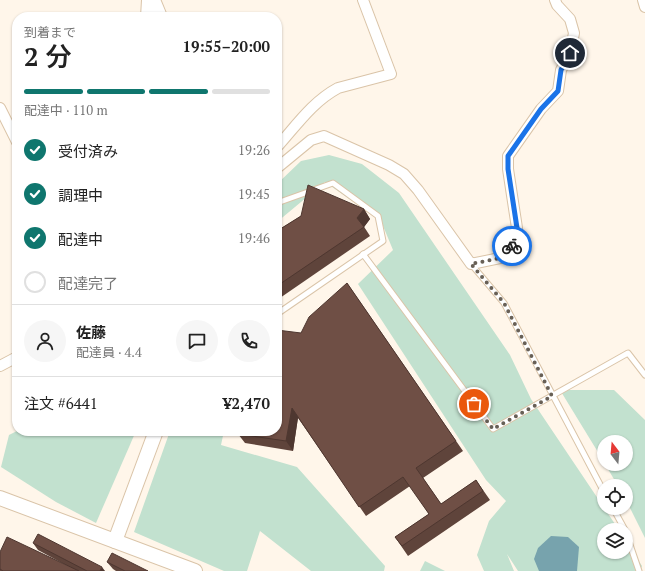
<!DOCTYPE html>
<html lang="ja">
<meta charset="utf-8">
<style>
:root{--surface:#fff;--page:#f6f6f6;--text:#222;--muted:#767676;--line:#e0e0e0;--accent:#0f766e}
body{margin:0;font-family:"PT Serif","Noto Sans JP",serif;background:var(--page);color:var(--text);height:100vh;display:flex;flex-direction:column;font-size:15px;white-space:nowrap}
*{box-sizing:border-box;margin:0}
p{font-size:13px;color:var(--muted)}
.icon{flex:none;width:22px;height:22px;fill:none;stroke:currentColor;stroke-width:2;stroke-linecap:round;stroke-linejoin:round}
.map{position:relative;flex:1;overflow:hidden}
.drawer{position:absolute;left:12px;top:12px;width:270px;height:424px;display:flex;flex-direction:column;background:var(--surface);border-radius:16px;box-shadow:0 1px 3px #0004}
.drawer>*{flex:none}
.needle{width:26px;rotate:344deg}
.buttons{position:absolute;left:597px;top:435px;display:grid;gap:8px}
.buttons a{display:grid;place-items:center;width:36px;height:36px;border-radius:50%;background:var(--surface);box-shadow:0 1px 3px #0004;font-size:20px}
.pin{position:absolute;display:grid;place-items:center;width:34px;height:34px;color:#fff;margin:-17px;border:2px solid #fff;border-radius:50%;box-shadow:0 1px 4px #0007}
.courier{position:absolute;display:grid;place-items:center;width:40px;height:40px;margin:-20px;border:3px solid #1a73e8;border-radius:50%;background:#fff;color:#222;box-shadow:0 1px 5px #0007}
.headline em{font-style:normal;font-weight:600}
.headline div{display:flex;flex-direction:column-reverse}
.headline{display:flex;align-items:center;justify-content:space-between;height:68px;padding:0 12px}
h1{font-size:26px;font-weight:600;line-height:30px}
.bar{display:grid;grid-template-columns:repeat(4,1fr);gap:6px 4px;align-content:center;height:48px;padding:0 12px}
.bar i{height:5px;border-radius:3px;background:var(--line)}
.bar .on{background:var(--accent)}
.bar p{grid-column:span 4}
.line{display:flex;align-items:center;gap:10px;padding:0 12px;border-top:1px solid var(--line)}
.line div{flex:1}
.round{display:grid;place-items:center;flex:none;width:42px;height:42px;border-radius:21px;background:var(--page)}
ol{padding:0 12px;list-style:none}
li{display:flex;align-items:center;gap:12px;height:44px}
li p{margin-inline-start:auto}
li .icon{padding:4px;border-radius:50%;background:var(--accent);color:#fff;stroke-width:4}
li:last-child{color:var(--muted)}
li i{width:22px;height:22px;border:2px solid var(--line);border-radius:50%}
.map>svg:first-child{display:block}
.green{fill:#c2e1cf}
.water{fill:#77a3ad}
.lines{fill:none;stroke-linecap:round;stroke-linejoin:round}
.lane-casing{stroke:#dac4a8;stroke-width:7}
.street-casing{stroke:#dac4a8;stroke-width:12}
.secondary-casing{stroke:#dac4a8;stroke-width:16}
.lane{stroke:#fff;stroke-width:5}
.street{stroke:#fff;stroke-width:10}
.secondary{stroke:#fff;stroke-width:14}
.wall{fill:#5f443b}
.shaded-wall{fill:#4e3730}
.building{fill:#6f4f45;stroke:#4e3730}
.done{stroke:#686056;stroke-width:4;stroke-dasharray:0 7.2}
.route{stroke:#1a73e8;stroke-width:5}
</style>
<div class="map">
<svg width="645" height="571" viewBox="0 0 645 571">
<rect width="100%" height="100%" fill="#fff6ea"/>
<g class="green">
<path d="M329 155 362 164 399 193 510 355 531 399 619 530H604V552H626V541L642 566 640 571H518L507 554 514 571H484L477 555 489 521 506 501 486 480 358 284 393 250 381 221 325 182 277 222V184L301 161Z"/>
<path d="M560 390H614L645 420V538L626 500V486H618L605 464H626V442H604V462Z"/>
<path d="M17 431H136L96 523 56 502 1 467 9 435Z"/>
<path d="M170 431H224L221 445 297 467 385 566 384 571H311L260 531 247 571H224L134 532Z"/>
<path d="M425 561 445 571H420Z"/>
</g>
<path class="water" d="M551 536 568 537 579 547 577 571H539L534 559 538 548Z"/>
<g class="lines">
<g class="lane-casing">
<g id="lane">
<path d="M277 203 333 183 378 216 383 241 277 314"/>
<path d="M363 254 493 429 628 353 645 375"/>
<path d="M471 264 504 303 604 492"/>
<path d="M613 508 625 530"/>
<path d="M626 533 639 571"/>
</g>
</g>
<g class="street-casing">
<g id="street">
<path d="M643 0 645 7"/>
<path d="M146 17 147 0"/>
<path d="M0 108 17 142"/>
<path d="M277 147C296 126 312 102 338 88L391 74 363 0"/>
<path d="M277 168 311 140 324 136 389 165 404 174 418 190 471 264 500 258 513 244 517 228 508 169V156L541 109 558 91 561 70 570 53 574 33 570 19 557 5 555 0"/>
<path d="M0 366 17 357"/>
</g>
</g>
<g class="secondary-casing">
<g id="secondary">
<path d="M153 0 160 17"/>
<path d="M0 498 195 571"/>
<path d="M115 541 156 431"/>
</g>
</g>
<use href="#lane" class="lane"/>
<use href="#street" class="street"/>
<use href="#secondary" class="secondary"/>
</g>
<g class="wall">
<path d="M364 209 370 219 364 227 370 236 277 300V231L301 216Z"/>
<path d="M347 283 463 451 423 478 441 504 476 480 490 500 408 556 395 537 429 514 410 486 366 516 298 418 293 451 245 443 238 434 301 333Z"/>
<path d="M33 543 105 571H0V552L73 569 38 550Z"/>
<path d="M107 562 148 571H116L113 569Z"/>
</g>
<g class="shaded-wall">
<path d="M364 209 370 219 364 227 370 236 357 218Z"/>
<path d="M292 408 298 417 293 451 286 441Z"/>
<path d="M102 567 105 571H100Z"/>
</g>
<g class="building">
<path d="M308 185 364 209 357 218 364 227 277 286V231L301 216Z"/>
<path d="M347 283 456 441 416 468 441 504 476 480 483 491 402 546 395 537 429 514 403 477 359 507 292 408 286 441 238 434 239 431H277V330L301 333 309 317Z"/>
<path d="M38 534 102 567 100 571H87L33 543Z"/>
<path d="M7 537 79 571H3L0 569V552Z"/>
<path d="M112 553 148 571H125L107 562Z"/>
</g>
<g class="lines">
<path class="done" d="M474 404 493 429 552 396 504 303 471 264 500 258 512 246"/>
<path class="route" d="M512 246 517 228 508 169V156L541 109 558 91 561 70 570 53"/>
</g>
</svg>
<div class="buttons">
<a><svg class="needle" viewBox="-14 -14 28 28"><path d="M0-13l5 13h-10z" fill="#e53935"/><path d="M0 13l5-13h-10z" fill="#767676"/></svg></a>
<a><svg class="icon" aria-label="locate" viewBox="0 0 24 24"><circle cx="12" cy="12" r="6"/><path d="M12 2v4M12 18v4M2 12h4M18 12h4"/></svg></a>
<a><svg class="icon" aria-label="layers" viewBox="0 0 24 24"><path d="M12 4l9 5-9 5-9-5zM3 14l9 5 9-5"/></svg></a>
</div>
<div class="pin" style="left:474px;top:404px;background:#ea580c"><svg class="icon" aria-label="bag" viewBox="0 0 24 24"><path d="M5 8h14l-1 12H6zM9 8a3 3 0 0 1 6 0"/></svg></div>
<div class="pin" style="left:570px;top:53px;background:#1f2937"><svg class="icon" aria-label="home" viewBox="0 0 24 24"><path d="M3 11l9-7 9 7M6 9v11h12V9"/></svg></div>
<div class="courier" style="left:512px;top:246px"><svg class="icon" aria-label="bike" viewBox="0 0 24 24"><circle cx="6" cy="16" r="4"/><circle cx="18" cy="16" r="4"/><path d="M6 16l4-8h5l3 8M10 8l3 8H6M13 5h3"/></svg></div>
<section class="drawer">
<div class="headline"><div><h1>2 分</h1><p>到着まで</p></div><em>19:55–20:00</em></div>
<div class="bar"><i class="on"></i><i class="on"></i><i class="on"></i><i></i><p>配達中 · 110 m</p></div>
<ol>
<li><svg class="icon" aria-label="check" viewBox="0 0 24 24"><path d="M5 12l5 5 9-10"/></svg>受付済み<p>19:26</p></li>
<li><svg class="icon" aria-label="check" viewBox="0 0 24 24"><path d="M5 12l5 5 9-10"/></svg>調理中<p>19:45</p></li>
<li><svg class="icon" aria-label="check" viewBox="0 0 24 24"><path d="M5 12l5 5 9-10"/></svg>配達中<p>19:46</p></li>
<li><i></i>配達完了</li>
</ol>
<div class="line" style="height:72px"><a class="round"><svg class="icon" aria-label="person" viewBox="0 0 24 24"><circle cx="12" cy="8" r="4"/><path d="M4 21q1-7 8-7t8 7"/></svg></a><div><b>佐藤</b><p>配達員 · 4.4</p></div><a class="round"><svg class="icon" aria-label="chat" viewBox="0 0 24 24"><path d="M4 5h16v11H9l-5 4z"/></svg></a><a class="round"><svg class="icon" aria-label="phone" viewBox="0 0 24 24"><path d="M5 4h4l2 5-3 2q2 4 5 5l2-3 5 2v4C11 20 4 13 5 4z"/></svg></a></div>
<div class="line" style="height:52px"><div>注文 #6441</div><b>¥2,470</b></div>
</section>
</div>
